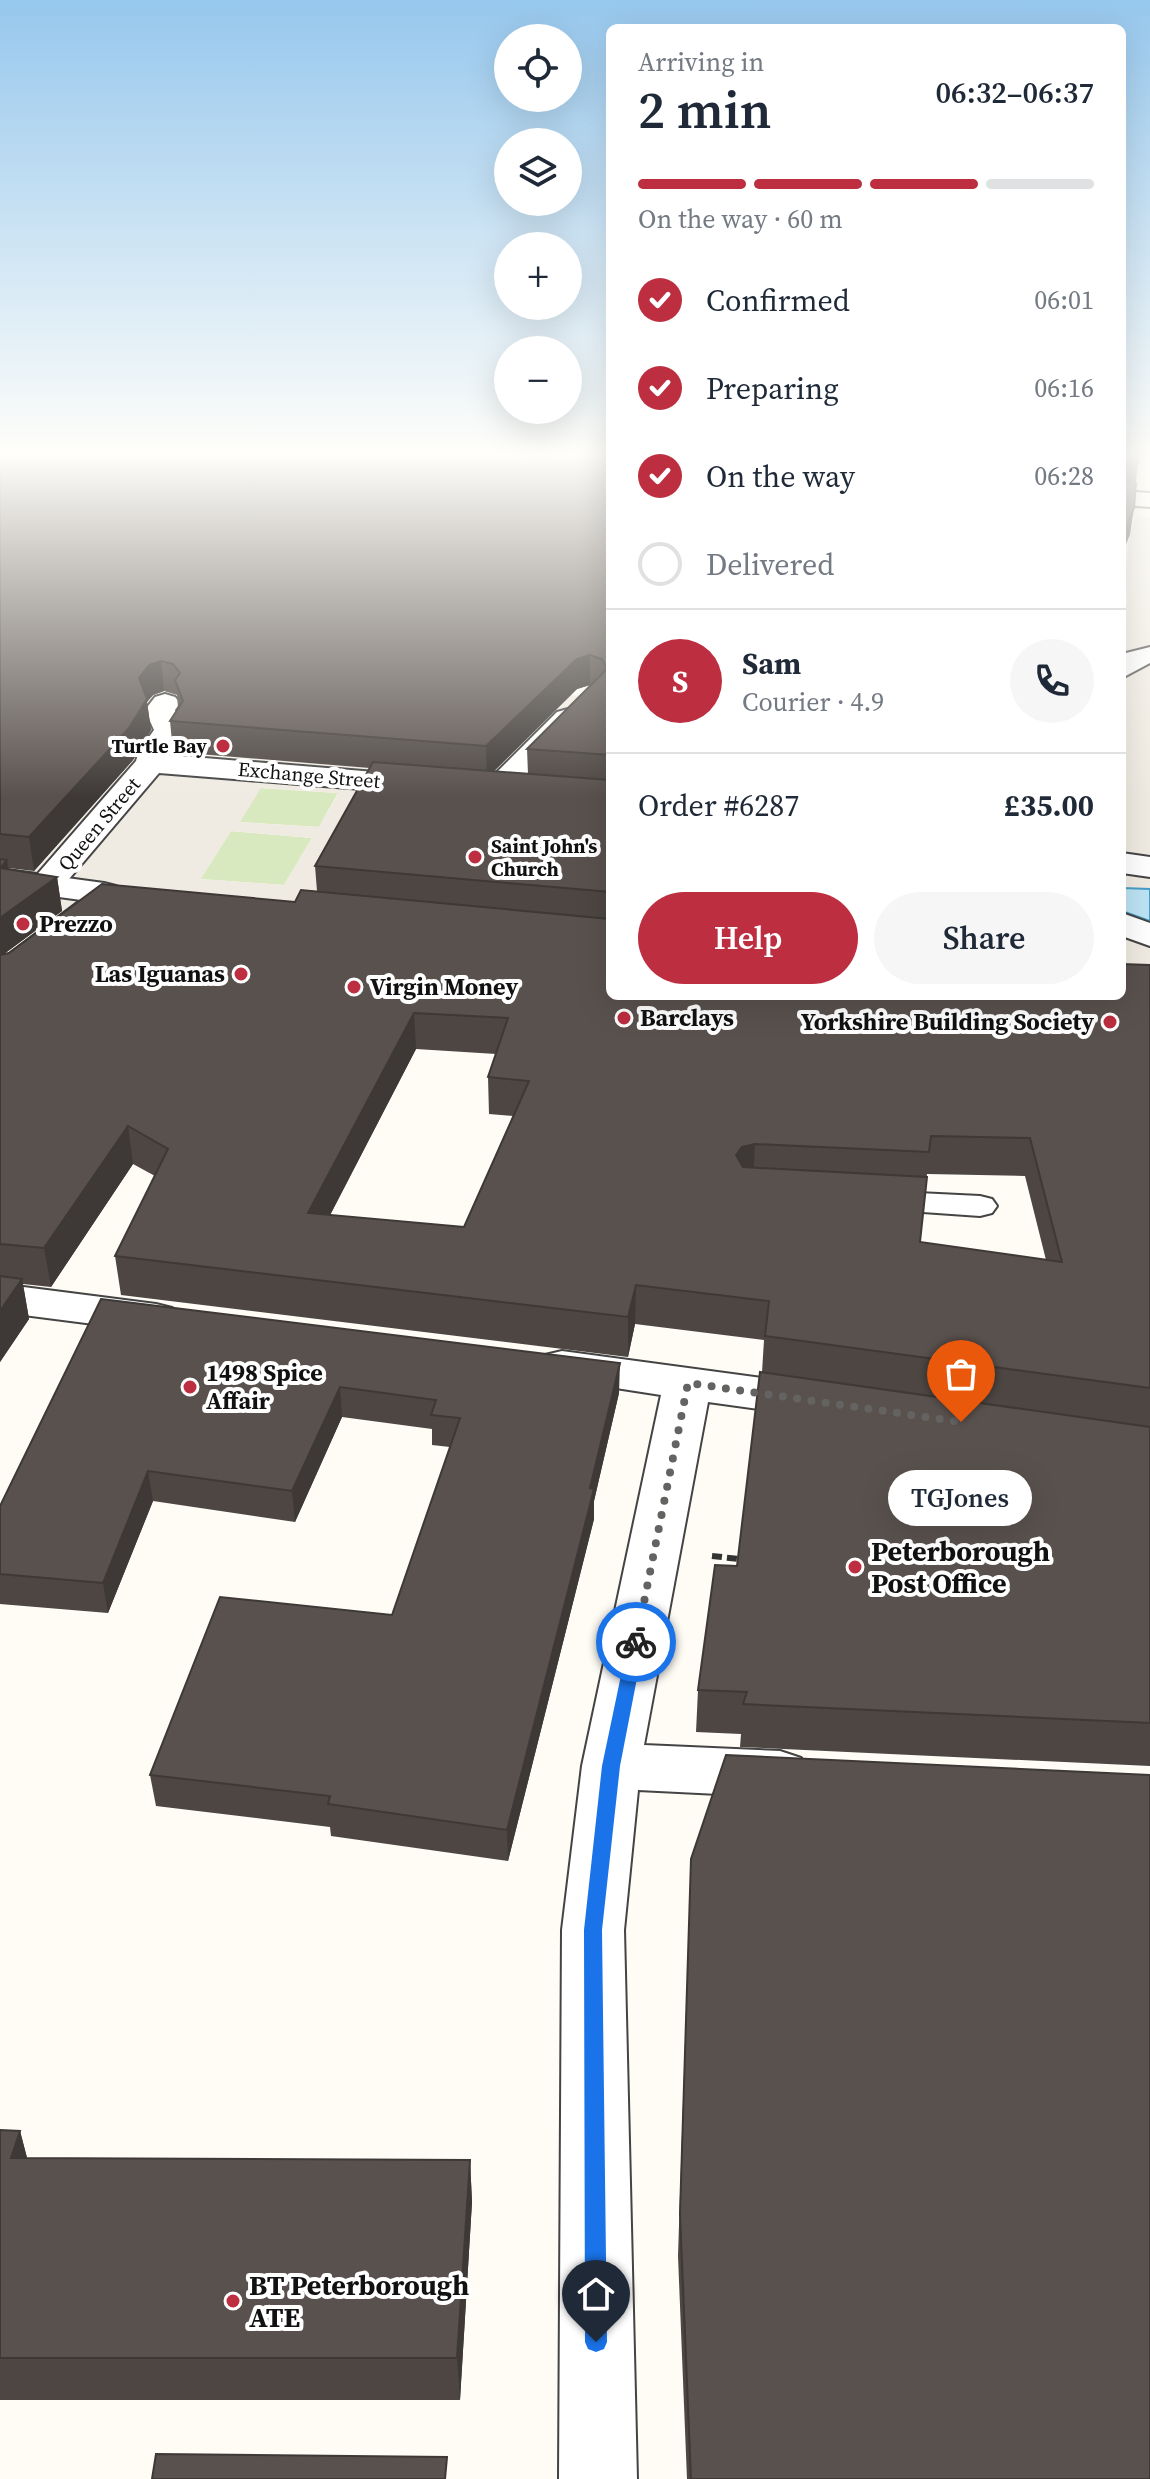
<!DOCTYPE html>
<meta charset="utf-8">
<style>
:root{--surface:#fff;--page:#f6f6f7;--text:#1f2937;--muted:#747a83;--line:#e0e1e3;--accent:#bc2e40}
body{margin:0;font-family:"Source Serif 4",serif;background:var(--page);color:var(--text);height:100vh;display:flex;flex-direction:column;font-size:30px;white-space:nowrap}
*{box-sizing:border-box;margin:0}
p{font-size:26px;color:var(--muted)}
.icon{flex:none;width:44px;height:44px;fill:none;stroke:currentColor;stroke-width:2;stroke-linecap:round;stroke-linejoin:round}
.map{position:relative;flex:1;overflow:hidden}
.panel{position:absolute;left:606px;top:24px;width:520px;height:976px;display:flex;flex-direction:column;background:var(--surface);border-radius:12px;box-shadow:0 8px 32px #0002}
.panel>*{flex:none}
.fabs{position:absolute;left:494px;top:24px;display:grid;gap:16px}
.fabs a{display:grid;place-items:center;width:88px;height:88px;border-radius:50%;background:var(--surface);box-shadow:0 8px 32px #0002;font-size:40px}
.pin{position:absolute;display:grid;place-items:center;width:68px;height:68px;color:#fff;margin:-82px -34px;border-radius:50% 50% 50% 0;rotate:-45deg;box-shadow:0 0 8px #0007}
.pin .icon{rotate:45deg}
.courier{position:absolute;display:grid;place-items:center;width:80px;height:80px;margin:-40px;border:6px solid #1a73e8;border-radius:50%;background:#fff;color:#222;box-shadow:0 2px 10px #0007}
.bubble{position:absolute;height:56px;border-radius:28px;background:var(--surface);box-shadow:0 8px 32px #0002;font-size:26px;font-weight:600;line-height:56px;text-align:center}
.head em{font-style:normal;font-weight:600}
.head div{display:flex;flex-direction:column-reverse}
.head{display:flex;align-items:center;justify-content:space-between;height:136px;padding:0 32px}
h1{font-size:52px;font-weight:600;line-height:60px}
.bar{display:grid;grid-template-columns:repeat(4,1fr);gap:12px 8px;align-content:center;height:96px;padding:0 32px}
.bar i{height:10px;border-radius:6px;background:var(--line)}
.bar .active{background:var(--accent)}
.bar p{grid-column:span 4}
.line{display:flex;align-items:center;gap:20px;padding:0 32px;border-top:2px solid var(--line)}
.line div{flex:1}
.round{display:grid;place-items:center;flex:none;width:84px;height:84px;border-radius:42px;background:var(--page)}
ol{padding:0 32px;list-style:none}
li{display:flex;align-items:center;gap:24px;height:88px}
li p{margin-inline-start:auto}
li .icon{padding:8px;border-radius:50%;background:var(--accent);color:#fff;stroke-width:4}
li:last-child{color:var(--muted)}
li i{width:44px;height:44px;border:4px solid var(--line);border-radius:50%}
.button{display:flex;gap:16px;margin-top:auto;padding:16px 32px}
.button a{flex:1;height:92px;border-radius:48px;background:var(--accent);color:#fff;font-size:32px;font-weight:600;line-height:92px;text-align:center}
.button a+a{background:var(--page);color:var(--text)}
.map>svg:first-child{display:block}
.green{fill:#d8e9bf}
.plaza{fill:#f0ebe2;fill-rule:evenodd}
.water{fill:#bce3f4;stroke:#469ec8;stroke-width:2}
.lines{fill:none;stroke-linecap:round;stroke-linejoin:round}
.service-casing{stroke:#444;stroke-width:4}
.pedestrian-casing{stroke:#444;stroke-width:4}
.minor-casing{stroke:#444;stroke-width:4}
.path{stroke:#333;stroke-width:6;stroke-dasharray:10 5;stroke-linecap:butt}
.service{fill:#fff;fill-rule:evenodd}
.pedestrian{fill:#fff;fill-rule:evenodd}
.minor{fill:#fff;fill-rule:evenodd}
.wall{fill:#4d4642;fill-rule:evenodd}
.shaded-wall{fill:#3e3936}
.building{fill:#59514d;stroke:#3e3936;stroke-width:2;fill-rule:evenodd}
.route{fill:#1a73e8}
.done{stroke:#646361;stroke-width:8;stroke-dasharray:0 14.4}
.poi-dot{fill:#bc2e40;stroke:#fff;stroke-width:3}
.labels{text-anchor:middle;stroke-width:8;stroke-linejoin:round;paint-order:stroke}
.far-poi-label{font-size:20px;font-weight:bold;fill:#111;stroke:#fff;text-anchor:end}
.far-street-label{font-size:20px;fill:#111;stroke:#fff}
.poi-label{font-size:24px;font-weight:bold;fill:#111;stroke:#fff;text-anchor:start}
.near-poi-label{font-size:28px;font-weight:bold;fill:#111;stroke:#fff;text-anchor:start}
</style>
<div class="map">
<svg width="1150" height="2479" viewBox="0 0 1150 2479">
<rect width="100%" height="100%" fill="#fefcf5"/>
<g class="green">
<path d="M260 788 338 793 319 827 239 822Z"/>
<path d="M231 831 312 838 284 885 200 879Z"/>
</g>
<g class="plaza">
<path d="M1137 516 1150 517V1001L1122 996V605L1127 603 1125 571 1130 534Z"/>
<path d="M545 693 610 698V889L65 916 21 907 0 893 30 863 46 858 108 786 139 701 192 705 191 755 285 761ZM261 788 337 793 338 794 319 827 240 822ZM231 831 312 838 284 885 201 879Z"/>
</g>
<path class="water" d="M1122 888 1150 889V921L1122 911Z"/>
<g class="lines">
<g class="service-casing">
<path id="service" d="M877 1191 980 1196 992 1199 997 1206 992 1213 980 1216 865 1208 860 1201 865 1194Z"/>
</g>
<g class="pedestrian-casing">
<g id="pedestrian">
<path d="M1150 647V663L1122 678V654Z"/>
<path d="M165 694 175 697 180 703 175 710 184 730 168 755 424 776 435 778 440 785 435 792 424 794 159 773 58 892 46 895 34 892 29 885 34 878 136 761 139 751 154 730 145 710 155 697Z"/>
<path d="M568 709 579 712 583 718 579 724 508 797 497 800 486 797 481 790 486 783 557 712Z"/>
<path d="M1122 853 1150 857V877L1122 873Z"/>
<path d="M1122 913 1150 923V946L1122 936Z"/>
</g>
</g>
<g class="minor-casing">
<g id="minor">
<path d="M1122 491 1150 493V507L1122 505Z"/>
<path d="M0 869 104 883 116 886 121 893 104 917 13 986 0 989V961L81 900 0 889Z"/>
<path d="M0 1284 156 1304 172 1308 179 1318 172 1328 156 1332 0 1312Z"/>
<path d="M562 1351 815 1385 832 1390 839 1401 832 1412 815 1417 708 1402 644 1745 780 1751 801 1758 809 1774 801 1790 780 1797 638 1790 624 1930 637 2479H559L562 1930 582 1766 661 1395 545 1377 538 1366 545 1355Z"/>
</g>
</g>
<path class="path" d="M712 1556 739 1559"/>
<use href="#service" class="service"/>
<use href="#pedestrian" class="pedestrian"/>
<use href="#minor" class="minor"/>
</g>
<g class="wall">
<path d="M0 451H610V996L1150 965V1766L740 1747 741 1734 696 1732 698 1690 737 1566 762 1372 764 1340 635 1324 628 1357 121 1295 115 1256 155 1176 133 1164 51 1287 23 1284 29 1319 0 1362ZM590 685 527 749 528 774 494 771 577 689ZM164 691 177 695 178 708 170 721 173 752 370 768 315 866 317 891 295 902 4 954 62 911 57 877 9 869 8 868 34 871 133 760 151 730 147 702 153 695ZM416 1049 496 1054 488 1077 489 1114 513 1116 464 1227 330 1215ZM927 1174 1025 1176 1046 1260 920 1242Z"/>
<path d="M1122 451 1138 463 1130 534 1122 554Z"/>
<path d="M101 1299 619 1393 594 1501V1519L508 1861 331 1836 330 1827 156 1806 150 1775 392 1615 450 1447 432 1445V1429L342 1417 295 1522 153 1501 108 1613 0 1604V1506Z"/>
<path d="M691 1859 1150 2479H687L678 2256Z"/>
<path d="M0 2130 20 2131 27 2158 470 2160 472 2202 460 2400H0Z"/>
</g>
<g class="shaded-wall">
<path d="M1134 508 1130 534 1122 554V536Z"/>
<path d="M590 655V685L577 689 487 778 486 746 577 659Z"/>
<path d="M161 661 164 691 153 695 147 702 151 730 133 760 34 871 29 837 139 678 149 665Z"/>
<path d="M7 860 13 894 0 868Z"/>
<path d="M57 877 62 911 0 957V918Z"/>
<path d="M414 1013 416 1049 311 1252 308 1213Z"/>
<path d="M128 1126 133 1164 51 1287 44 1248Z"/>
<path d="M755 1144 753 1182 736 1155 742 1147Z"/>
<path d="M22 1279 29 1319 0 1362V1311Z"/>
<path d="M636 1285 635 1324 628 1357V1317Z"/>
<path d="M620 1363 619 1393 594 1501V1519L508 1861 507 1830 590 1488Z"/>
<path d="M340 1387 342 1417 295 1522 292 1491Z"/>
<path d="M148 1471 153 1501 108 1613 103 1583Z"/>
<path d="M20 2131 31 2173 11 2158Z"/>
<path d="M470 2160 472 2202 460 2400 457 2358Z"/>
</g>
<g class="building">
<path d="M0 451H610V755L527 749 607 669 602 659 590 655 577 659 486 746 170 721 183 701 175 680 180 673 173 664 161 661 149 665 139 678 147 699 129 728 29 837 0 834Z"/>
<path d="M1122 451H1139L1138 463H1126L1123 465 1124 481 1136 483 1134 508 1122 536Z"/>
<path d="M373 762 610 780V892L315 866Z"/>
<path d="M0 859 7 860 0 868Z"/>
<path d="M0 868 57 877 0 918Z"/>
<path d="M102 884 295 902 301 890 610 919V996H1122V964L1150 965V1388L765 1336 769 1301 636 1285 628 1317 115 1256 168 1149 128 1126 44 1248 0 1244V955L9 953ZM414 1013 508 1018 488 1077 529 1081 464 1227 308 1213ZM931 1136 1030 1138 1062 1262 920 1242 927 1177 743 1167 736 1155 742 1147 755 1144 929 1152Z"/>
<path d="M0 1276 22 1279 0 1311Z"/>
<path d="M101 1299 620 1363 590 1488 594 1489 507 1830 328 1804 330 1796 150 1775 220 1597 392 1615 460 1418 431 1415 436 1400 340 1387 292 1491 148 1471 103 1583 0 1574V1506Z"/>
<path d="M760 1372 1150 1427V1723L743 1704 747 1692 698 1690 715 1565 737 1566Z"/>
<path d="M726 1755 1150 1775V2479H691L680 2214 691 1859Z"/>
<path d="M0 2130 20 2131 11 2158 470 2160 457 2358H0Z"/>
<path d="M156 2454 447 2457 445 2479H152Z"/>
</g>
<linearGradient id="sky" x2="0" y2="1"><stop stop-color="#96c7ed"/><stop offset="0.57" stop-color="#fffefa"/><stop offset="1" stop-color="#fffefa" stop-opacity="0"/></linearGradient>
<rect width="1150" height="798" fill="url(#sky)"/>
<path class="route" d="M636 1636 644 1642 620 1766 602 1930 607 2342 604 2349 596 2352 588 2349 585 2342 584 1930 602 1766 628 1642Z"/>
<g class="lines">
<path class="done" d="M636 1642 688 1383 961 1422"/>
</g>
<g class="poi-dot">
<circle cx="223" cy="746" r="8"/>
<circle cx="475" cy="857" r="8"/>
<circle cx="23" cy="924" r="8"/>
<circle cx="241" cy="974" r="8"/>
<circle cx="354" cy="987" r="8"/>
<circle cx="624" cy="1018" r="8"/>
<circle cx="1110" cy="1022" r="8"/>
<circle cx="190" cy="1387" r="8"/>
<circle cx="855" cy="1567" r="8"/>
<circle cx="233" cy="2301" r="8"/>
</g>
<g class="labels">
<g class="far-poi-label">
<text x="207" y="753">Turtle Bay</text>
<text x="491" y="853" text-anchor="start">Saint John's<tspan x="491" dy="23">Church</tspan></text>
</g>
<g class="far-street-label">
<text transform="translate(309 775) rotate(5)" y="7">Exchange Street</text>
<text transform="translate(99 824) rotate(-50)" y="7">Queen Street</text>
</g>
<g class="poi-label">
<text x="39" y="932">Prezzo</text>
<text x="225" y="982" text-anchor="end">Las Iguanas</text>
<text x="370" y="995">Virgin Money</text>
<text x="640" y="1026">Barclays</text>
<text x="1094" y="1030" text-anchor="end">Yorkshire Building Society</text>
<text x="206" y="1381">1498 Spice<tspan x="206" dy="28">Affair</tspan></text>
</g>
<g class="near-poi-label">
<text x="871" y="1561">Peterborough<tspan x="871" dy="32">Post Office</tspan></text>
<text x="249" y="2295">BT Peterborough<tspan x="249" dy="32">ATE</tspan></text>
</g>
</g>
</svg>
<div class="fabs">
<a><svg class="icon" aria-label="locate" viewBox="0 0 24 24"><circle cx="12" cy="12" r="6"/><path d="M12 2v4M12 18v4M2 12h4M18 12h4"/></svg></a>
<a><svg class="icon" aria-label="layers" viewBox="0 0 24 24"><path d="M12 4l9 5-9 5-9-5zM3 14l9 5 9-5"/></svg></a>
<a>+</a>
<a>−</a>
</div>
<div class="pin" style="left:961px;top:1422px;background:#ea580c"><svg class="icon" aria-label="bag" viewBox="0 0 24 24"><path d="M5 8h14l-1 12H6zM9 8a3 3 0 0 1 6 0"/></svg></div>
<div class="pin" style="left:596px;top:2342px;background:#1f2937"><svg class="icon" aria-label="home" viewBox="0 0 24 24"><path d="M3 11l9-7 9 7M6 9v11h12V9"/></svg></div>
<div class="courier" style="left:636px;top:1642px"><svg class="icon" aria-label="bike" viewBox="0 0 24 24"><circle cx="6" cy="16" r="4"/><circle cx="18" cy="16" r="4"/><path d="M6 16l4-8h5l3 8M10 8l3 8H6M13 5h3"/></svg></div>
<div class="bubble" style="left:888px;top:1470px;width:144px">TGJones</div>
<section class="panel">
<div class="head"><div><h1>2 min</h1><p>Arriving in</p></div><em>06:32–06:37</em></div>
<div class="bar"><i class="active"></i><i class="active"></i><i class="active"></i><i></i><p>On the way · 60 m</p></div>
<ol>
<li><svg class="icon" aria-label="check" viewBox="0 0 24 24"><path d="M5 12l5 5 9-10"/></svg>Confirmed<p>06:01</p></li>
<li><svg class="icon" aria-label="check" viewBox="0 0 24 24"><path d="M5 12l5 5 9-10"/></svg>Preparing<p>06:16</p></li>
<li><svg class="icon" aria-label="check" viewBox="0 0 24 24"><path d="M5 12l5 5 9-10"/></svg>On the way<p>06:28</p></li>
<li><i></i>Delivered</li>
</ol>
<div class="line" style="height:144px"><b class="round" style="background:var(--accent);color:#fff">S</b><div><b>Sam</b><p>Courier · 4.9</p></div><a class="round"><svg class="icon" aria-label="phone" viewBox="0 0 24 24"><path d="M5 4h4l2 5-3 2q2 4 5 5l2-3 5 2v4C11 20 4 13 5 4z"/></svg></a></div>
<div class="line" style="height:104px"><div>Order #6287</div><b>£35.00</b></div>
<div class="button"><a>Help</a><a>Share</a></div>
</section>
</div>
